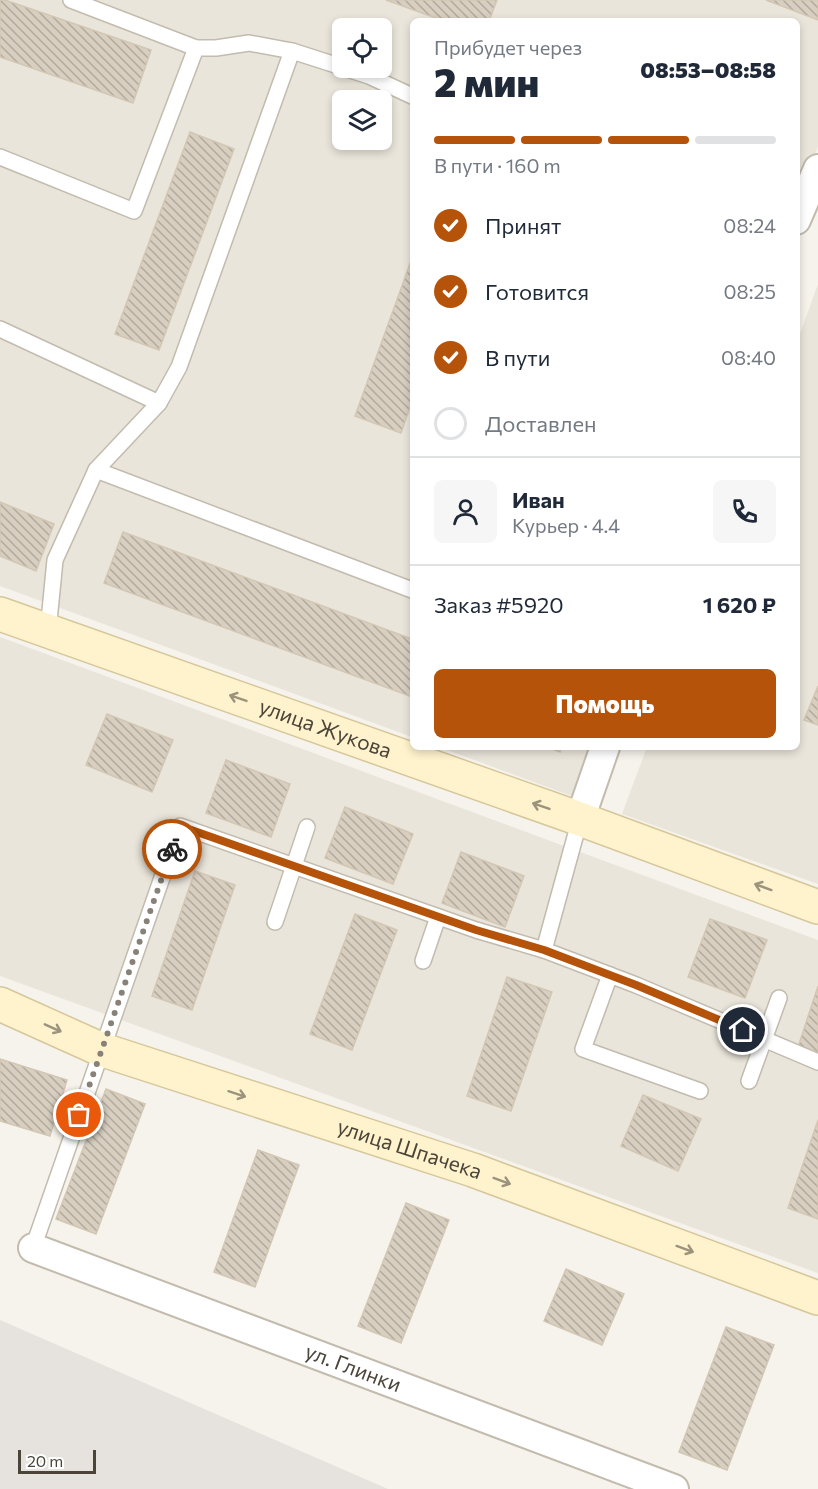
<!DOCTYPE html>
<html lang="ru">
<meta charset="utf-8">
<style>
:root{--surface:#fff;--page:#f6f6f7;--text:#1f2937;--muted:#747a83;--line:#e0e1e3;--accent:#b45309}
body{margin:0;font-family:Commissioner,sans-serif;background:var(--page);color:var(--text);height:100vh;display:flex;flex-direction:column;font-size:22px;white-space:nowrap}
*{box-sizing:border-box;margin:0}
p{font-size:20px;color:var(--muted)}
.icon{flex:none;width:33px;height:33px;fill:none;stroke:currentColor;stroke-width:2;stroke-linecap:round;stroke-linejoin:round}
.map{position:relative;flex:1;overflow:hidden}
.sheet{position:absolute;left:410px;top:18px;width:390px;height:732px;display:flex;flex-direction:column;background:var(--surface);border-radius:9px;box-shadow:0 3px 9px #0003}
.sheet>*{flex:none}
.buttons{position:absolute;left:332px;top:18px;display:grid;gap:12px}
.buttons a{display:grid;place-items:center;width:60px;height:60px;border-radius:9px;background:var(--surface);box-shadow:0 3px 9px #0003;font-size:30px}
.scale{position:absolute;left:18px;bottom:15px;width:78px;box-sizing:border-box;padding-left:6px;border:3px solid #4b4439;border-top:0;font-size:16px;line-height:21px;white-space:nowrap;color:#4b4439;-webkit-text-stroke:4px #fff;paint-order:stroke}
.pin{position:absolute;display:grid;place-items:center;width:51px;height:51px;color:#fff;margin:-26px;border:3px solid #fff;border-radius:50%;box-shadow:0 2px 6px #0007}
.courier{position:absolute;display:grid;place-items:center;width:60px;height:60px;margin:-30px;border:4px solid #b45309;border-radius:50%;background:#fff;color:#222;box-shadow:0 2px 8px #0007}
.summary em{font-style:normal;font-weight:800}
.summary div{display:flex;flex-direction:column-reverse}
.summary{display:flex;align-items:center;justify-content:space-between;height:102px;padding:0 24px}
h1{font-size:39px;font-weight:800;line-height:45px}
.bar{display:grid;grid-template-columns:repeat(4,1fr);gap:9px 6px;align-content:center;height:72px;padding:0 24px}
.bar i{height:8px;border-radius:4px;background:var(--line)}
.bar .active{background:var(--accent)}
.bar p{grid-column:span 4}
.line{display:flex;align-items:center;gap:15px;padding:0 24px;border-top:2px solid var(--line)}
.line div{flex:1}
.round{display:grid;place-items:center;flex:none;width:63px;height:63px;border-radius:9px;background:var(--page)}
ol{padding:0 24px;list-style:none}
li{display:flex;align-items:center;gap:18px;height:66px}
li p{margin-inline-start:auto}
li .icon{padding:6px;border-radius:50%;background:var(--accent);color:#fff;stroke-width:4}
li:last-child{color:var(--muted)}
li i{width:33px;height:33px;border:3px solid var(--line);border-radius:50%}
.primary-button{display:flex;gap:12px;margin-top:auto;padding:12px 24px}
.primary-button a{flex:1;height:69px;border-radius:9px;background:var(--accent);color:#fff;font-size:24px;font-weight:800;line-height:69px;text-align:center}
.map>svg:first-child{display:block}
.residential{fill:#eae5da;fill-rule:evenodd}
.industrial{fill:#e6e2dd}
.building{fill:url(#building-back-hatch);stroke:#d3c7b4;stroke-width:1.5}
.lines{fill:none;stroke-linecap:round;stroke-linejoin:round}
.lane-casing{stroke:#c2bbae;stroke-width:18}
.street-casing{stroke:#c2bbae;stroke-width:32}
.secondary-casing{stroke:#d6c79b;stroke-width:36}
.lane{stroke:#fff;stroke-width:15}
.street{stroke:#fff;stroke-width:28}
.secondary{stroke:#fff3cd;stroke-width:33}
.oneway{stroke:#9c937c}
.done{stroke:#878178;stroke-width:6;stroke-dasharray:0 10.8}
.route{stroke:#b45309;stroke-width:8}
.labels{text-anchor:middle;stroke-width:5;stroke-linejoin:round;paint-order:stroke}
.street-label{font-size:21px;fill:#4b4439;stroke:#fff}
</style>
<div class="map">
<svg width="818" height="1489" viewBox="0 0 818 1489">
<defs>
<pattern id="building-back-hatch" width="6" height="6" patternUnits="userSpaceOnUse" patternTransform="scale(1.5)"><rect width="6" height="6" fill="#d8cfc1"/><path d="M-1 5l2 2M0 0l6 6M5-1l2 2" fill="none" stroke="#b1aa9e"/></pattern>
</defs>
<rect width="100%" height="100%" fill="#f6f3ec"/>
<g class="residential">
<path d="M0 0H818V146L797 204 796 21H412V737L0 586ZM342 28H381V68H342ZM342 100H381V140H342Z"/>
<path d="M818 284V884L622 814 647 747H796L797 342Z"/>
<path d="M0 637 818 940V1273L0 976Z"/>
<path d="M439 747H596L577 798Z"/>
</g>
<path class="industrial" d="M0 1320 388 1489H0Z"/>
<g class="building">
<path d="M0 0H5L151 50 133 103 0 57Z"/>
<path d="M386 0H497L489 21H444Z"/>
<path d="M766 0H818V20Z"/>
<path d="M190 132 234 149 159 350 115 334Z"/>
<path d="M412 258V401L401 433 355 416Z"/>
<path d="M0 502 54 524 36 571 0 556Z"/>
<path d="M123 532 412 639V697L104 583Z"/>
<path d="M818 686V725L804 720Z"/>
<path d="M107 714 173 740 152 792 86 765Z"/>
<path d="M547 747H561L560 752Z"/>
<path d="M226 760 290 784 271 837 206 813Z"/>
<path d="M345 807 413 834 393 884 325 858Z"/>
<path d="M461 852 524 876 505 927 442 903Z"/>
<path d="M195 871 235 885 192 1010 152 996Z"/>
<path d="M355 914 397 930 352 1050 310 1034Z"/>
<path d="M710 919 767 940 745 998 688 977Z"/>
<path d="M507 977 552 992 511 1111 467 1096Z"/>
<path d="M818 986V1053L798 1047Z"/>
<path d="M0 1059 67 1080 50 1136 0 1121Z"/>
<path d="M106 1089 145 1104 96 1234 56 1219Z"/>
<path d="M643 1095 701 1119 678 1171 621 1146Z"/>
<path d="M818 1120V1219L788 1208Z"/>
<path d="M258 1150 299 1165 255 1287 214 1272Z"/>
<path d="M406 1203 449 1220 401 1343 358 1326Z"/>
<path d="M566 1269 624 1294 602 1345 544 1321Z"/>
<path d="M726 1327 774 1345 727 1470 679 1452Z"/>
</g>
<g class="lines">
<g class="lane-casing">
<g id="lane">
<path d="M71 0 196 48"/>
<path d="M344 68 369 76 412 96"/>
<path d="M0 157 134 211 196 48H216L249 43 292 51 342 67"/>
<path d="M0 329 159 403"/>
<path d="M96 470 412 590"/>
<path d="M48 631 55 560 96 470 159 403 179 367 292 51"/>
<path d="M275 922 307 827"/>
<path d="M544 950 636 985 818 1062"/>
<path d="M423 961 438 917"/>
<path d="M610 975 583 1049 700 1091"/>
<path d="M749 1081 779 998"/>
<path d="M33 1248 180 826 476 930 544 950 580 819"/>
</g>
</g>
<g class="street-casing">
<g id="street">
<path d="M796 220 818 169"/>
<path d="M580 819 605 747"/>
<path id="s1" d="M33 1248 674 1489"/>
</g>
</g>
<g class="secondary-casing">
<g id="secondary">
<path id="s2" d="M0 614 580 819 818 907"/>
<path id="s3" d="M0 1004 100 1049 473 1170 818 1298"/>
</g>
</g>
<use href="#lane" class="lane"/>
<use href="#street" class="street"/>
<use href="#secondary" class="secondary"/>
</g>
<defs><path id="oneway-shaft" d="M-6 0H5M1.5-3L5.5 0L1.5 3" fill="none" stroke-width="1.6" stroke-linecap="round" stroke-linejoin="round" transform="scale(1.5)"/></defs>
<g class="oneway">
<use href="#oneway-shaft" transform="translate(238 698) rotate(-161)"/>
<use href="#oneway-shaft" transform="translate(541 806) rotate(-161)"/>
<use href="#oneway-shaft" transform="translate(763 887) rotate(-160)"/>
<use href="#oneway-shaft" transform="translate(53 1028) rotate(24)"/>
<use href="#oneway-shaft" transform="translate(237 1094) rotate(18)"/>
<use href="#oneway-shaft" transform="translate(502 1181) rotate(20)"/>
<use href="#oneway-shaft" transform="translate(685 1249) rotate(20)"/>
</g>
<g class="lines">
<path class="done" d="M79 1115 172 849"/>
<path class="route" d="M172 849 180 826 476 930 544 950 636 985 743 1030"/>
</g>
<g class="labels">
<g class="street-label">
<text dy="7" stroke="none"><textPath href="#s2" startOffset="345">улица Жукова</textPath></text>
<text dy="7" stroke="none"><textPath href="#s3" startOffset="435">улица Шпачека</textPath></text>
<text dy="7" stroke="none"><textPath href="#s1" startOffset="342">ул. Глинки</textPath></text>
</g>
</g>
</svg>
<div class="buttons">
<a><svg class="icon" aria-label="locate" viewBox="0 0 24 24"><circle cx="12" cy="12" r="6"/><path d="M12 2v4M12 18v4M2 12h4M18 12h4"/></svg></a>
<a><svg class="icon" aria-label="layers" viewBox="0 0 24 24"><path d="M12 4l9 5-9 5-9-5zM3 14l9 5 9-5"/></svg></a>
</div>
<div class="scale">20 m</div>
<div class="pin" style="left:79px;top:1115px;background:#ea580c"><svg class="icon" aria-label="bag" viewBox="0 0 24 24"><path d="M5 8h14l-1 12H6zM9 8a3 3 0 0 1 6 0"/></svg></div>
<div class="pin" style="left:743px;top:1030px;background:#1f2937"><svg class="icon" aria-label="home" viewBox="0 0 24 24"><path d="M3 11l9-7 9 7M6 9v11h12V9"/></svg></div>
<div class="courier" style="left:172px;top:849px"><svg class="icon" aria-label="bike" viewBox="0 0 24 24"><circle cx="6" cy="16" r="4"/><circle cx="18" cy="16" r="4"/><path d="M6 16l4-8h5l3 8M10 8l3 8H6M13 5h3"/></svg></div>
<section class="sheet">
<div class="summary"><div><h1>2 мин</h1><p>Прибудет через</p></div><em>08:53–08:58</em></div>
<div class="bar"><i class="active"></i><i class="active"></i><i class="active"></i><i></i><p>В пути · 160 m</p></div>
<ol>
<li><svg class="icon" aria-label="check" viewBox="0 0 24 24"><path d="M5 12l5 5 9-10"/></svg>Принят<p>08:24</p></li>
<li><svg class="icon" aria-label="check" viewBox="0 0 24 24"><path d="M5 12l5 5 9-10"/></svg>Готовится<p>08:25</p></li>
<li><svg class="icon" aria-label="check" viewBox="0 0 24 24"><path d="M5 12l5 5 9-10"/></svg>В пути<p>08:40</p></li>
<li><i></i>Доставлен</li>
</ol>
<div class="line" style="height:108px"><a class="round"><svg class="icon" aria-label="person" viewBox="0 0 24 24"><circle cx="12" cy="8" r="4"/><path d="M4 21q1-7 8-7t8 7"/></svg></a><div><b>Иван</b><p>Курьер · 4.4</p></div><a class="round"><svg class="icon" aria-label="phone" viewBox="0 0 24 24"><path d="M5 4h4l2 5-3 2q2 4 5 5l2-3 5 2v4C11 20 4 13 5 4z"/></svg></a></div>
<div class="line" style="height:78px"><div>Заказ #5920</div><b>1 620 ₽</b></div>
<div class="primary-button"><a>Помощь</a></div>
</section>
</div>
